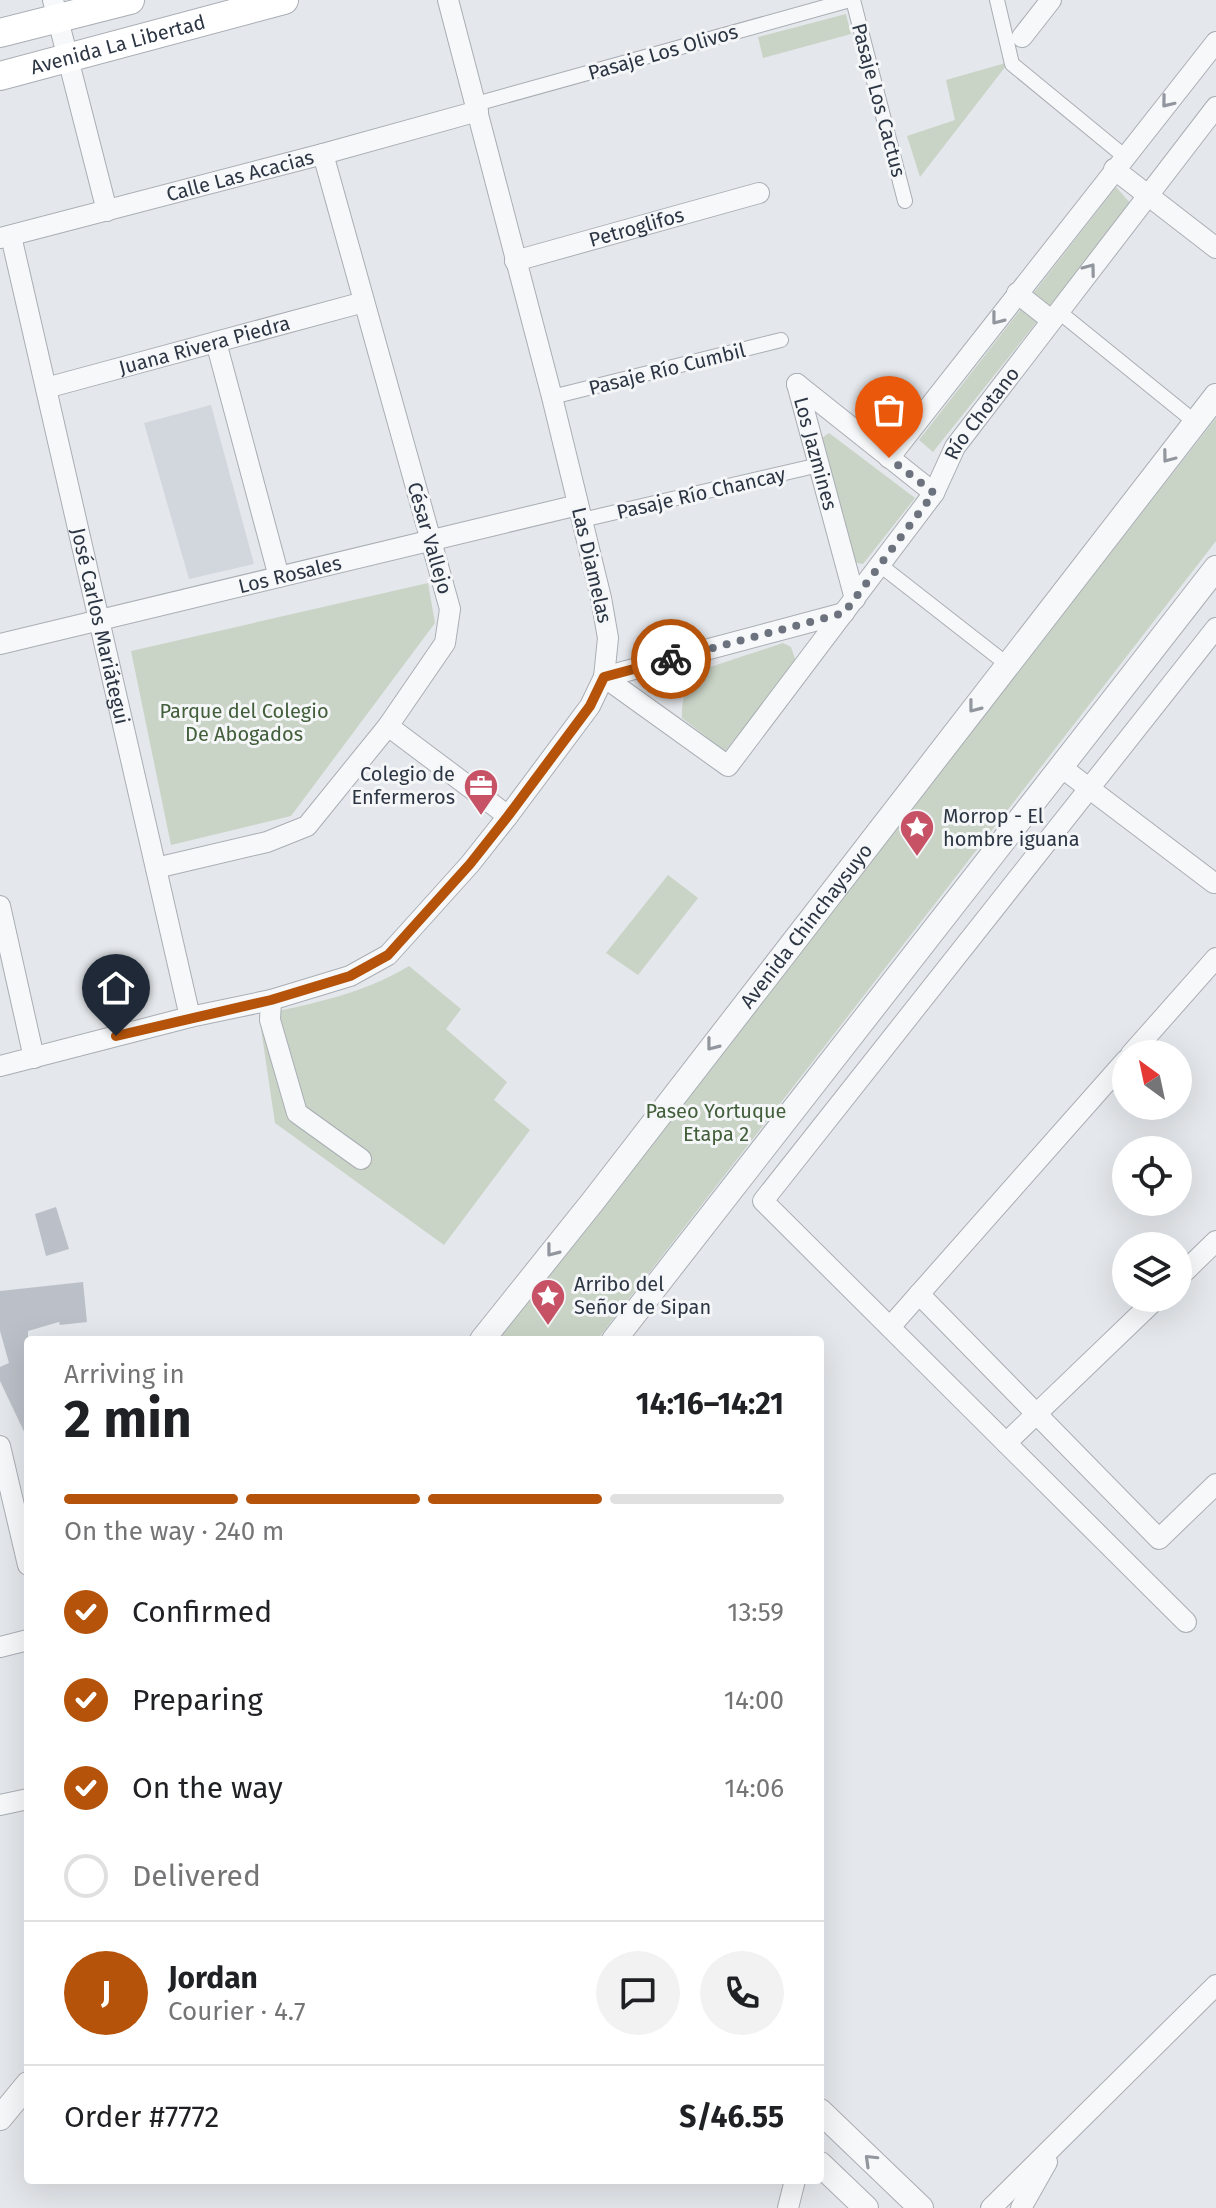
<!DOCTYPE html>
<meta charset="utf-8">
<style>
:root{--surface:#fff;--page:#f2f2f2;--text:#202124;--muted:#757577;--line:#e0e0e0;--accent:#b45309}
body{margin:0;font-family:"Fira Sans",sans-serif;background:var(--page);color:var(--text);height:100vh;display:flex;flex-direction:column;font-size:30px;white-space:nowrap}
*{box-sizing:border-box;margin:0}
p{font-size:26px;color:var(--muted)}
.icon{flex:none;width:44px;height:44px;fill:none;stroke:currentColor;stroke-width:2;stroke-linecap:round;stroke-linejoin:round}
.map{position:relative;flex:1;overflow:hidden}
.drawer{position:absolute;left:24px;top:1336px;width:800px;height:848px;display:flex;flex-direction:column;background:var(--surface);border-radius:8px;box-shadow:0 8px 32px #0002}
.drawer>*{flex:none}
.needle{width:52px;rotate:327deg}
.tools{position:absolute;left:1112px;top:1040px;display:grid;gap:16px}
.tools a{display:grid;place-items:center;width:80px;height:80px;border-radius:50%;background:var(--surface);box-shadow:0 8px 32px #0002;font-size:40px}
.pin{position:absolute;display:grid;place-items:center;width:68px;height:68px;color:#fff;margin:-82px -34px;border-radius:50% 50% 50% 0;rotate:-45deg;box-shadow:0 0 8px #0007}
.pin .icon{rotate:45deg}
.courier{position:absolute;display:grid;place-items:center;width:80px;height:80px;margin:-40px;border:6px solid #b45309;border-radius:50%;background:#fff;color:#222;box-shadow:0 2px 10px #0007}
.headline em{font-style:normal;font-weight:700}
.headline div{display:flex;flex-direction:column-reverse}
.headline{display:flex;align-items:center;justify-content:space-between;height:136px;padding:0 40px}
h1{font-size:52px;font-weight:700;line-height:60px}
.bar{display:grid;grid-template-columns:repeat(4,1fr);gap:12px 8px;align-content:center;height:96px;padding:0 40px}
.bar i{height:10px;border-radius:6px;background:var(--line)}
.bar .on{background:var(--accent)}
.bar p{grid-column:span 4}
.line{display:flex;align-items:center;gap:20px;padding:0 40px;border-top:2px solid var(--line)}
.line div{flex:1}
.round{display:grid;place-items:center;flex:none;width:84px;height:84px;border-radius:42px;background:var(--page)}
ol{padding:0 40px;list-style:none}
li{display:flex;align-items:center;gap:24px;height:88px}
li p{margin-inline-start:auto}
li .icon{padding:8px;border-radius:50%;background:var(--accent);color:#fff;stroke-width:4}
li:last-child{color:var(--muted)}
li i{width:44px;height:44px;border:4px solid var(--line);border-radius:50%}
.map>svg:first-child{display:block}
.built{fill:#d2d6dd}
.green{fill:#cad4c6}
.building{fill:#bbc0c8}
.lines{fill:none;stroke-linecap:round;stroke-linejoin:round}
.pedestrian-casing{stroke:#a9aeb5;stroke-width:16}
.minor-casing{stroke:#a9aeb5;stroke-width:22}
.tertiary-casing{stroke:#a9aeb5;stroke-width:26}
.secondary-casing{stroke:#a9aeb5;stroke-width:30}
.pedestrian{stroke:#f7f8f9;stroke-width:14}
.minor{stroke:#f7f8f9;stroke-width:20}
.tertiary{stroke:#f7f8f9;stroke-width:24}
.secondary{stroke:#fff;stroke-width:28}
.oneway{stroke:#92969e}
.done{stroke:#6c737e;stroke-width:8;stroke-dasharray:0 14.4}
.route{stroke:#b45309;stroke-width:10}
.labels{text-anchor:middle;stroke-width:6;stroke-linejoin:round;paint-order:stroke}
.street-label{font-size:20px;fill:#2c3543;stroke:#f4f6f8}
.park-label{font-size:20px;fill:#425e3a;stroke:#f4f6f8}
.poi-label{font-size:20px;fill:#2c3543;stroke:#f4f6f8;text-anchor:start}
</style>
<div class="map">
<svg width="1216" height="2208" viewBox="0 0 1216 2208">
<rect width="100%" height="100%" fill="#e4e7eb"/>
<path class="built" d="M211 405 254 564 189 579 144 423Z"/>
<g class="green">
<path d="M846 14 851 34 763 58 758 37Z"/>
<path d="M1009 62 920 177 907 136 955 120 946 80Z"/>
<path d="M1116 187 1131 204 933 452 919 440Z"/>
<path d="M1216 418V541L597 1340H496Z"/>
<path d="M829 433 915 498 863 564 851 562 819 440Z"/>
<path d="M428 583 435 623 291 816 171 845 131 651Z"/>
<path d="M783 643 791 647 796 662 725 751 682 718C681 700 686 687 695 672Z"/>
<path d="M668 875 698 898 638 975 606 953Z"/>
<path d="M409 966 461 1009 446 1029 507 1082 494 1100 530 1130 444 1245 275 1123 259 1015C311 1004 363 994 409 966Z"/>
</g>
<g class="building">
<path d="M56 1207 69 1249 46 1256 35 1214Z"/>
<path d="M83 1282 87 1322 60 1325 59 1322 28 1331V1440L0 1381V1367L9 1363 0 1331V1291Z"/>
</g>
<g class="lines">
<g class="pedestrian-casing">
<g id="pedestrian">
<path d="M853 0 905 201"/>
<path d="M997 0 1012 64 1124 156"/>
<path d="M476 104 850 0"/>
<path d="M1058 311 1195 422"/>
<path d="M552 397 781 340"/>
<path d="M582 520 819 465"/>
<path d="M880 565 1008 665"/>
</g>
</g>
<g class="minor-casing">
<g id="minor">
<path d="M53 0 107 211"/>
<path d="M1022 37 1051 0"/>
<path d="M1114 169 1216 248"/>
<path id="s1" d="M11 236 190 1017"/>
<path id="s2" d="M0 238 323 154 478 111"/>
<path id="s3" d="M515 261 759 193"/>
<path d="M1017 293 1051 320"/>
<path d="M216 342 279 577"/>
<path id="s4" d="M797 384 855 599"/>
<path d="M797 384 934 493"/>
<path id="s5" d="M46 388 364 302"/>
<path d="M889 458 1216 42"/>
<path id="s6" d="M0 644 578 505"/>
<path id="s7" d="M604 677 728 766 934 493 955 447 1216 107"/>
<path d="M604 677 844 613"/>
<path d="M388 726 508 816"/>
<path d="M1061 767 1214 883"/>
<path d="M156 868 267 842 307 826 388 726 445 643 450 609 323 154"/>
<path d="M0 906 34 1058"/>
<path d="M271 1000 270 1020 297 1113 361 1159"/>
<path d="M1131 1054 1216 958"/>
<path d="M0 1066 190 1017 271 1000 350 976 388 955 470 864 508 816 590 706 604 677 608 638 601 598 552 397 448 0"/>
<path d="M1178 1278 1216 1241"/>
<path d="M919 1294 1159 1539 1216 1484"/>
<path d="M890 1327 1126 1060"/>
<path d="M1006 1443 1157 1298"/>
<path d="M0 1446 28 1565"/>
<path d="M1186 1622 763 1201 1216 628"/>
<path d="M0 1647 28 1640"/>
<path d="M0 1805 28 1799"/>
<path d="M788 2208 795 2180"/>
<path d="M991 2208 1216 1985"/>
<path d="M1021 2208 1047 2162"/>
</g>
</g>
<g class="tertiary-casing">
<g id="tertiary">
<path id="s8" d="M482 1340 594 1200 1216 396"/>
<path d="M614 1340 1216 568"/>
<path d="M820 2111 921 2208"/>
<path d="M0 2118 28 2084"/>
<path d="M820 2164 866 2208"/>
</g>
</g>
<g class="secondary-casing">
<g id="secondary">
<path d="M0 33 130 0"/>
<path id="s9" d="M0 76 284 0"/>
</g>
</g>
<use href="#pedestrian" class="pedestrian"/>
<use href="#minor" class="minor"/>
<use href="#tertiary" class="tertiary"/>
<use href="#secondary" class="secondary"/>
</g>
<defs><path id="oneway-chevron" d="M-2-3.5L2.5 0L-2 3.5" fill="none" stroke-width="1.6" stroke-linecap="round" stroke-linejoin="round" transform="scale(2)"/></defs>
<g class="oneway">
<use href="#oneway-chevron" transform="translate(1167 102) rotate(129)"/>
<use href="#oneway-chevron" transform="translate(1090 269) rotate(-53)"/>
<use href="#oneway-chevron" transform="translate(997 319) rotate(128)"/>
<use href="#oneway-chevron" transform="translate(1168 457) rotate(127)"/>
<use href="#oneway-chevron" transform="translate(974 707) rotate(128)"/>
<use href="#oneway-chevron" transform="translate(712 1045) rotate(128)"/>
<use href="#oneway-chevron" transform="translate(552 1251) rotate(128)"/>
<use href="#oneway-chevron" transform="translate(870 2160) rotate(-136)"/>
</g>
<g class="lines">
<path class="done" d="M671 659 844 613 934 493 889 458"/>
<path class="route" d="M116 1036 271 1000 350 976 388 955 470 864 508 816 590 706 604 677 671 659"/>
</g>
<defs>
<g id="office-pin" transform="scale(1.8)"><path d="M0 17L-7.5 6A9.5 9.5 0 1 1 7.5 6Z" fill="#c75266" stroke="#f4f6f8"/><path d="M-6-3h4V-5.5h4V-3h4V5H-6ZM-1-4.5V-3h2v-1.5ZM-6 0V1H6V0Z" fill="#fff"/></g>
<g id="sight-pin" transform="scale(1.8)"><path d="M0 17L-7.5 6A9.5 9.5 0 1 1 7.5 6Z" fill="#c75266" stroke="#f4f6f8"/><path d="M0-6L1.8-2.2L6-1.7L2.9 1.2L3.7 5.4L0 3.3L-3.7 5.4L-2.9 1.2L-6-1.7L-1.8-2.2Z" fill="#fff"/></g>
</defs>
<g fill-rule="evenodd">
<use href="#office-pin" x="481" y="786"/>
<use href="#sight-pin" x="917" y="827"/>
<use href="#sight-pin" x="548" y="1296"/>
</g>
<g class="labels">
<g class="street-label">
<text dy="7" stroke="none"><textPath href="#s9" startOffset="122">Avenida La Libertad</textPath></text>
<text transform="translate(663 52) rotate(-16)" y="7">Pasaje Los Olivos</text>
<text transform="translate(879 100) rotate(75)" y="7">Pasaje Los Cactus</text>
<text dy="7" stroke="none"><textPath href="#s2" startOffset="248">Calle Las Acacias</textPath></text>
<text dy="7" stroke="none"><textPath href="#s3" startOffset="126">Petroglifos</textPath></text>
<text dy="7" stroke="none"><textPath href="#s5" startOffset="164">Juana Rivera Piedra</textPath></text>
<text transform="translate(667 369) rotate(-14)" y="7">Pasaje Río Cumbil</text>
<text dy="7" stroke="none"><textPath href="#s7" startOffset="588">Río Chotano</textPath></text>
<text dy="7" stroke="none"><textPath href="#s4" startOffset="72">Los Jazmines</textPath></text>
<text transform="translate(701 493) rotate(-13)" y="7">Pasaje Río Chancay</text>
<text transform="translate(430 538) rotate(74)" y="7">César Vallejo</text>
<text transform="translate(592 565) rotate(77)" y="7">Las Diamelas</text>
<text dy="7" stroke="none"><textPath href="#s6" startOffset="298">Los Rosales</textPath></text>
<text dy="7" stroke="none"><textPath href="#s1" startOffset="400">José Carlos Mariátegui</textPath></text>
<text dy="7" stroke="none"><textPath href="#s8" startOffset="526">Avenida Chinchaysuyo</textPath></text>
</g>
<g class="park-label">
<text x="244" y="718">Parque del Colegio<tspan x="244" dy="23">De Abogados</tspan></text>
<text x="716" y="1118">Paseo Yortuque<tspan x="716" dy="23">Etapa 2</tspan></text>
</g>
<g class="poi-label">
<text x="455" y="781" text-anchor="end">Colegio de<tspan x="455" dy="23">Enfermeros</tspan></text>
<text x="943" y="823">Morrop - El<tspan x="943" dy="23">hombre iguana</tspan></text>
<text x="574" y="1291">Arribo del<tspan x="574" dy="23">Señor de Sipan</tspan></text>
</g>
</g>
</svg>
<div class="tools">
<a><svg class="needle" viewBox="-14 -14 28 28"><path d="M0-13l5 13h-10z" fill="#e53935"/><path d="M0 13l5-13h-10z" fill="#757577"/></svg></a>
<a><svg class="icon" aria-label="locate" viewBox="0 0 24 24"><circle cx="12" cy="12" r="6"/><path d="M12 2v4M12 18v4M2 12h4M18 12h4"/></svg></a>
<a><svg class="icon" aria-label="layers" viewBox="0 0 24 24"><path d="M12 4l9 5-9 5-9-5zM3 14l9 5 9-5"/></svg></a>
</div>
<div class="pin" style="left:889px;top:458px;background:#ea580c"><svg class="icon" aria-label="bag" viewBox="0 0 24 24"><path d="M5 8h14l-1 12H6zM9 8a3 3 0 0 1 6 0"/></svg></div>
<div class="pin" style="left:116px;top:1036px;background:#1f2937"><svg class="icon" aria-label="home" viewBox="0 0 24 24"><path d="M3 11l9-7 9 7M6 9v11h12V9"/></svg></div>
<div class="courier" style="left:671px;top:659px"><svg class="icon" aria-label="bike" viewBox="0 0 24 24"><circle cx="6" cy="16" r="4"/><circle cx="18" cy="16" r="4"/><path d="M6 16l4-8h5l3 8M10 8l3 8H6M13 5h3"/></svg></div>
<section class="drawer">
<div class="headline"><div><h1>2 min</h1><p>Arriving in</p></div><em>14:16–14:21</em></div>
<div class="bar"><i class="on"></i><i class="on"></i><i class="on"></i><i></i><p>On the way · 240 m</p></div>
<ol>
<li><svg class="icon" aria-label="check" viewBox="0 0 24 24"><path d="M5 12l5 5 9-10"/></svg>Confirmed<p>13:59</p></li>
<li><svg class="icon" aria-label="check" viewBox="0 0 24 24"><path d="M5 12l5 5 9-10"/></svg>Preparing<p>14:00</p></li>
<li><svg class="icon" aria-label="check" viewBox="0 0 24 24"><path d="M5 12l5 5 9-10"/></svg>On the way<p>14:06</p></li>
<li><i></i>Delivered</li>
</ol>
<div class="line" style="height:144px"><b class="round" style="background:var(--accent);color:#fff">J</b><div><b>Jordan</b><p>Courier · 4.7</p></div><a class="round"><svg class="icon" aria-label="chat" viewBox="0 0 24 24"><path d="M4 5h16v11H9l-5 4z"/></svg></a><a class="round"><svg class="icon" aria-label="phone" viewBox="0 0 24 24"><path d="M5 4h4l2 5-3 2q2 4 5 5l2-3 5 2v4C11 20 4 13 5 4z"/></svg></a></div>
<div class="line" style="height:104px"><div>Order #7772</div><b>S/46.55</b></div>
</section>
</div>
